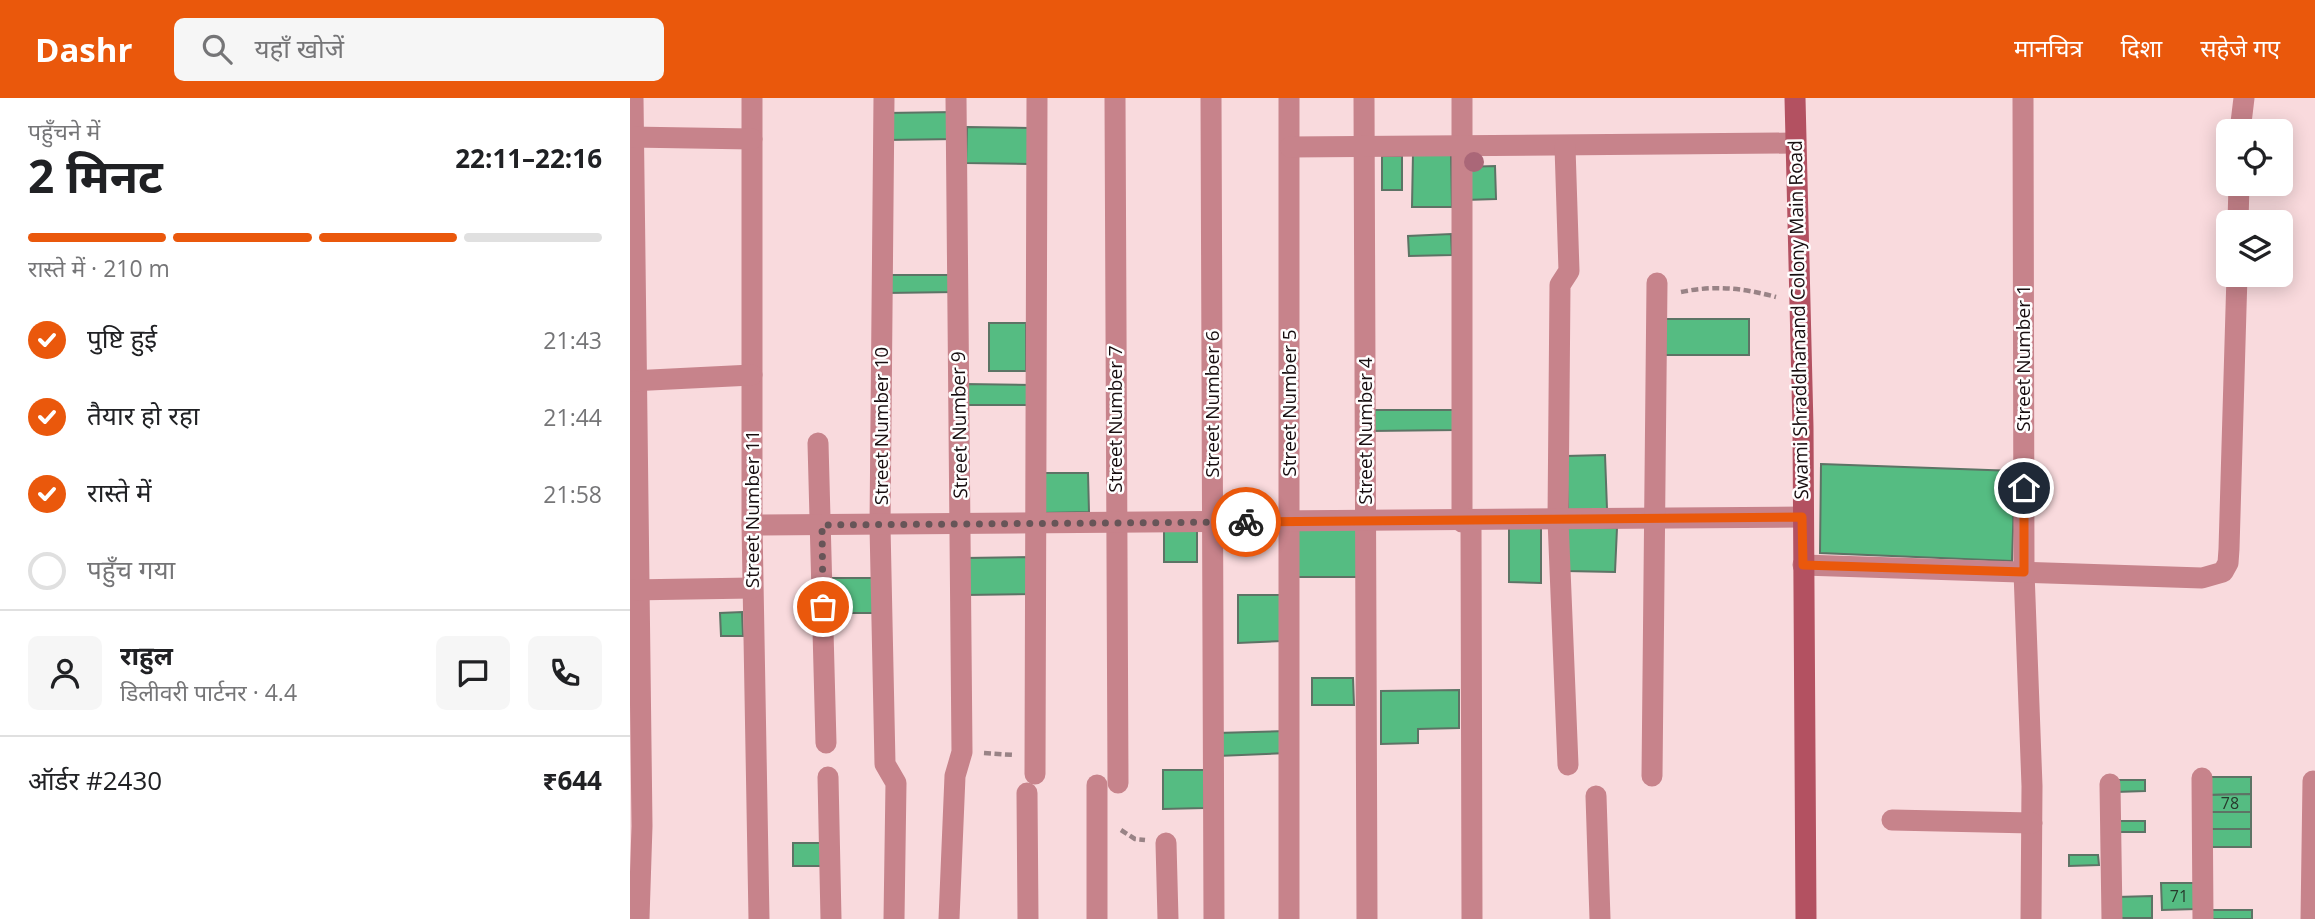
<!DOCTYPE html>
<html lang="hi">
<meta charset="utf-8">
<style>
:root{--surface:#fff;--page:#f6f6f6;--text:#202124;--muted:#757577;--line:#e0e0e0;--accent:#ea580c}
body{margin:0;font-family:"Open Sans","Noto Sans Devanagari",sans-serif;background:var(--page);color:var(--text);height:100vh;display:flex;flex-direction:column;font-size:26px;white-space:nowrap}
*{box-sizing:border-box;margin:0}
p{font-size:23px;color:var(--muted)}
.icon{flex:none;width:38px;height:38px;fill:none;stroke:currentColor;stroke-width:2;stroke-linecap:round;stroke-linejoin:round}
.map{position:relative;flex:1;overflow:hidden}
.details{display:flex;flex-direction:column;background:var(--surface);width:630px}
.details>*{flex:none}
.fabs{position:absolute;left:1586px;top:21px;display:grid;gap:14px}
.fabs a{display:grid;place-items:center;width:77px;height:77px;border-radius:10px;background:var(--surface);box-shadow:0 4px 18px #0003;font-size:35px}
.pin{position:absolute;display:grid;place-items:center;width:60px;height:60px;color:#fff;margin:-30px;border:4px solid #fff;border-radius:50%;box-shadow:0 2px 7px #0007}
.courier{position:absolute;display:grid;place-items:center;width:70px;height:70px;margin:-35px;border:5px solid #ea580c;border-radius:50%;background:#fff;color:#222;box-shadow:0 2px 9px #0007}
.head em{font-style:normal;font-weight:700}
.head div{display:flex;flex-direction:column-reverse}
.head{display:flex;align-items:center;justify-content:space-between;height:119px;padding:0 28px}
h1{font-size:46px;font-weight:700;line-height:52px}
.bar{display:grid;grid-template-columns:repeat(4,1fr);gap:10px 7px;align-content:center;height:84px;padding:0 28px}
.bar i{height:9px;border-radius:5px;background:var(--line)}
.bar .selected{background:var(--accent)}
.bar p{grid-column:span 4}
.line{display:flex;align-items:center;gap:18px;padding:0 28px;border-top:2px solid var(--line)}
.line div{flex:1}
.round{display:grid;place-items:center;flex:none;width:74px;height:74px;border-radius:10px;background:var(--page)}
ol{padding:0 28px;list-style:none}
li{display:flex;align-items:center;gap:21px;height:77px}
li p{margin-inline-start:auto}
li .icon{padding:7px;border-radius:50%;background:var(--accent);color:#fff;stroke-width:4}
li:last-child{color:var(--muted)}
li i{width:38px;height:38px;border:4px solid var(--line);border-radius:50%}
header{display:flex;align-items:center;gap:42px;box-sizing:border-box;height:98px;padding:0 35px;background:var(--accent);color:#fff}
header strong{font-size:33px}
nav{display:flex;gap:38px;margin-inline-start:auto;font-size:24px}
.search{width:490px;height:63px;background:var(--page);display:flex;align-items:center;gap:18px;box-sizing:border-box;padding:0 24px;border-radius:10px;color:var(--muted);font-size:26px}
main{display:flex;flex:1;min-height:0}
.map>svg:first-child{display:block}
.building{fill:#55bc82;stroke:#5d7365;stroke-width:2}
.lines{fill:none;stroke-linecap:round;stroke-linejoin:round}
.path{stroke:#998386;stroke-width:4.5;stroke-dasharray:7 3.5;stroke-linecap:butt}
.street{stroke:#c7838b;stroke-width:21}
.secondary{stroke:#b35161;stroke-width:21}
.tree{fill:#aa6778}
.done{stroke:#675558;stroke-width:7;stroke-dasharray:0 12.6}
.route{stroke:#ea580c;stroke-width:9}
.labels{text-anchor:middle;stroke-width:5;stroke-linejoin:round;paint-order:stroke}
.number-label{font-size:16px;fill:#273a2c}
.street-label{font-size:19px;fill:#180e10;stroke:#fff}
</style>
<header>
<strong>Dashr</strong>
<div class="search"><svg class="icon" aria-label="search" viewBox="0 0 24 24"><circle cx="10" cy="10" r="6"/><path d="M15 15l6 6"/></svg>यहाँ खोजें</div>
<nav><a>मानचित्र</a><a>दिशा</a><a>सहेजे गए</a></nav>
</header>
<main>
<section class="details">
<div class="head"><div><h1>2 मिनट</h1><p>पहुँचने में</p></div><em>22:11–22:16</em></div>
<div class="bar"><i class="selected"></i><i class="selected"></i><i class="selected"></i><i></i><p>रास्ते में · 210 m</p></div>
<ol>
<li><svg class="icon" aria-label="check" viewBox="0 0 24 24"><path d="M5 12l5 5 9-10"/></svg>पुष्टि हुई<p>21:43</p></li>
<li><svg class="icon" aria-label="check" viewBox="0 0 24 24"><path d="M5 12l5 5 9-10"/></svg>तैयार हो रहा<p>21:44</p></li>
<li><svg class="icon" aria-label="check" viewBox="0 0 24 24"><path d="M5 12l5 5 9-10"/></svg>रास्ते में<p>21:58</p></li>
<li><i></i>पहुँच गया</li>
</ol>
<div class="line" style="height:126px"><a class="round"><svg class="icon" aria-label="person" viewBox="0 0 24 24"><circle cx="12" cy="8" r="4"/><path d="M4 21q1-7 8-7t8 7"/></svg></a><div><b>राहुल</b><p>डिलीवरी पार्टनर · 4.4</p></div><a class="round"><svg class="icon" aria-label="chat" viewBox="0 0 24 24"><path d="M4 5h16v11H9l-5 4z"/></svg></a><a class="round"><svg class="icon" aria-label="phone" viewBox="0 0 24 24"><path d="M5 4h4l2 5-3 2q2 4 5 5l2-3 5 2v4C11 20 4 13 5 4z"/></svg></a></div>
<div class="line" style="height:91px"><div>ऑर्डर #2430</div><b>₹644</b></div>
</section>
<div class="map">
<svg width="1685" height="821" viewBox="0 0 1685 821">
<rect width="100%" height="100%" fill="#f9dadd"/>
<g class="building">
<path d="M325 14 326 41 256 42V15Z"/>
<path d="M337 29 399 30V66L336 65Z"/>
<path d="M783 55 821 56 822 109H782Z"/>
<rect x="752" y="58" width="20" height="34"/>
<path d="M865 68 866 101 835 102 834 69Z"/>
<path d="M821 136 822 157 779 158 778 138Z"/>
<path d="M256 177H326V194L256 195Z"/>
<path d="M1028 221H1119V257H1029Z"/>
<rect x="359" y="225" width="37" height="48"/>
<path d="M334 286 402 287 401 307H334Z"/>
<path d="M741 312H826V332L740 333Z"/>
<path d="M975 357 977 411 938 412 936 358Z"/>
<path d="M1191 366 1385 373 1382 463 1190 455Z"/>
<path d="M412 375H458L459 414 413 415Z"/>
<path d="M879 427H911V485L879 484Z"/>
<rect x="534" y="428" width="33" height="36"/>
<path d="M727 429V479H661L660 430Z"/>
<path d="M937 429 987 430 985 474 936 473Z"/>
<path d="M403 459V496L335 497V460Z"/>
<path d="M197 480H249V515H196Z"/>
<path d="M608 497H651L652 543 608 545Z"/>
<path d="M112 514 113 538H91L90 515Z"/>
<path d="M682 580H723L724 607H682Z"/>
<path d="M829 592V630L788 631V645L751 646V593Z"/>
<path d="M656 633 657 655 588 658 587 635Z"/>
<path d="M533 672H574V710L533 711Z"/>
<path d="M1579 679H1621V696L1578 697Z"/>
<path d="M1486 682H1515V693L1486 694Z"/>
<path d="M1621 696V714H1579L1578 697Z"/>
<rect x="1579" y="714" width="42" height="17"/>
<rect x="1486" y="723" width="29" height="11"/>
<path d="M1579 731H1621V749H1578Z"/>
<rect x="163" y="745" width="32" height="23"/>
<path d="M1439 757H1468L1469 767 1439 768Z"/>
<path d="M1531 785H1566V811L1532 812Z"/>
<path d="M1522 798V820H1487V799Z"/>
<rect x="1578" y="812" width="44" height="9"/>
</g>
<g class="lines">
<g class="path">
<path d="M1051 194C1085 187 1113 190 1146 199"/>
<path d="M354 655 384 657"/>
<path d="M491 732 505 741 515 742"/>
</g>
<g class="street">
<path d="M3 0 12 728 9 821"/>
<path d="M122 0V427L129 821"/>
<path d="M254 0 250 428 255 666 266 685 264 821"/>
<path d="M485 0 488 685"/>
<path d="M581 0 584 821"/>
<path d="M659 0V821"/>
<path d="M734 0 737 821"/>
<path d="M832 0V424"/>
<path d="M1393 0 1394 474 1402 688 1401 821"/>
<path d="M1610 33 1614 0"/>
<path d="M0 39 122 41"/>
<path d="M660 49 1164 45"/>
<path d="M935 49 939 173 930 187 928 422 938 667"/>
<path d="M1608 124 1609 86"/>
<path d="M0 283 122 277"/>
<path d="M188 345 196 645"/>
<path d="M841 424 842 821"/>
<path d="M122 427 1172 419"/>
<path d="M1173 467 1572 480 1593 474 1598 465 1599 451 1607 177"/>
<path d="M0 492 122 490"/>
<path d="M405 676 407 0"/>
<path d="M1022 678 1027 185"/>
<path d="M198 679 201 821"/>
<path d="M1572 680 1573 821"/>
<path d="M1480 686 1482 821"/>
<path d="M467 687V821"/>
<path d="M397 695 398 821"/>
<path d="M966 698 970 821"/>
<path d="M1262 722 1402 725"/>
<path d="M536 745 538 821"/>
<path d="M319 821 325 678 332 654 326 0"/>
<path d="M1681 821 1683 683"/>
</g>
<path class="secondary" d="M1165 0 1173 329 1176 821"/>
</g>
<circle class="tree" cx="844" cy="64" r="10"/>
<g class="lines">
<path class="done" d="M193 509 192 427 616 424"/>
<path class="route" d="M616 424 1172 419 1173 467 1394 474V390"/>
</g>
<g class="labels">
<g class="number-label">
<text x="1600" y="711">78</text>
<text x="1549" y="804">71</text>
</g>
<g class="street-label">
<text transform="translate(1168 222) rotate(-91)" y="7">Swami Shraddhanand Colony Main Road</text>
<text transform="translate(1393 260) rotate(-90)" y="7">Street Number 1</text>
<text transform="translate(659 305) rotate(-90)" y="7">Street Number 5</text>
<text transform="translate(582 306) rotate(-90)" y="7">Street Number 6</text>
<text transform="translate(485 321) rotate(-90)" y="7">Street Number 7</text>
<text transform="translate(329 327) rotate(-91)" y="7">Street Number 9</text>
<text transform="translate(251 328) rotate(-90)" y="7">Street Number 10</text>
<text transform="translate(735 333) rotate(-90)" y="7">Street Number 4</text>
<text transform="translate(122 411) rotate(-90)" y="7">Street Number 11</text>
</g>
</g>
</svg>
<div class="fabs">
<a><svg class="icon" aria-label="locate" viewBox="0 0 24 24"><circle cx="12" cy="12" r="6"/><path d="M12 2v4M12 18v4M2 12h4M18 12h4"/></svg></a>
<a><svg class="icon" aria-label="layers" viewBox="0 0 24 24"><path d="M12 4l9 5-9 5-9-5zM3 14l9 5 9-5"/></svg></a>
</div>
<div class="pin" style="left:193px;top:509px;background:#ea580c"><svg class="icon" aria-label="bag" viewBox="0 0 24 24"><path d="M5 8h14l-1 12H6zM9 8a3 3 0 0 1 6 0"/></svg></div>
<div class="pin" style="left:1394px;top:390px;background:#1f2937"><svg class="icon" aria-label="home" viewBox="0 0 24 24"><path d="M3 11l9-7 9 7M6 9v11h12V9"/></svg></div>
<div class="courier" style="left:616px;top:424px"><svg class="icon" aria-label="bike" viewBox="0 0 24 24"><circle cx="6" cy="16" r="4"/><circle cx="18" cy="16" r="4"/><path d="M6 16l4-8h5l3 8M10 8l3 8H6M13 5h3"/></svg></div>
</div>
</main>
